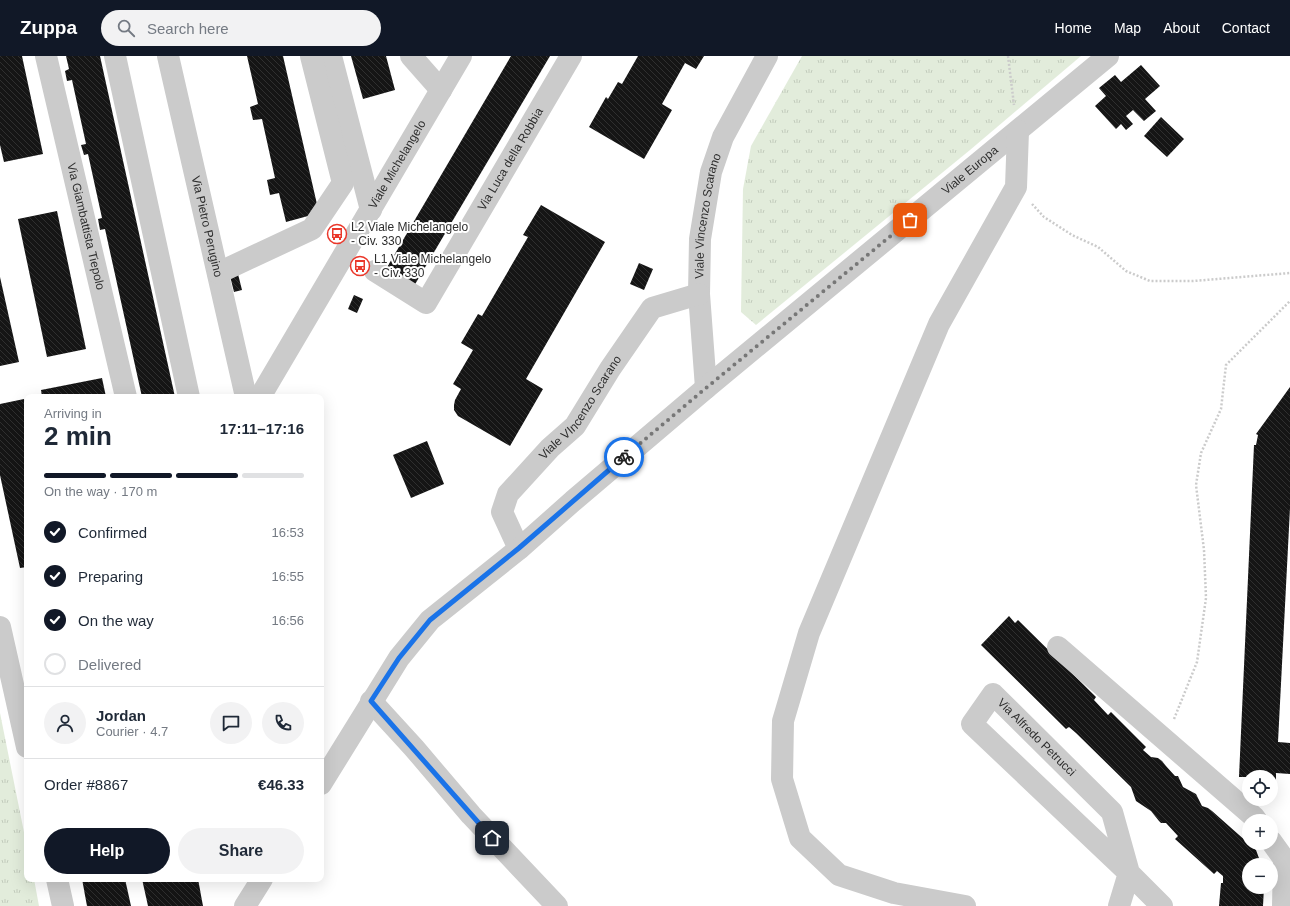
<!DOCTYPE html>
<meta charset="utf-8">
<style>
:root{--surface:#fff;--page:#f2f2f3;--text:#1f2937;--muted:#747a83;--line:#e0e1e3;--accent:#111827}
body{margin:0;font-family:Helvetica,sans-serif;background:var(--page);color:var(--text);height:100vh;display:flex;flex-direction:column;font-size:15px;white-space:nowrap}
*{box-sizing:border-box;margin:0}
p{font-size:13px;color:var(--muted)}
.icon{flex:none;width:22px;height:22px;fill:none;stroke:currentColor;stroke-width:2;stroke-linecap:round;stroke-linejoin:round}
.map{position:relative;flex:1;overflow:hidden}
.details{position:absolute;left:24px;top:338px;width:300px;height:488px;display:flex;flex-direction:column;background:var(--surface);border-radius:8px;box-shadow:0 4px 16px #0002}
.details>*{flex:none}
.controls{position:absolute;left:1242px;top:714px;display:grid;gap:8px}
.controls a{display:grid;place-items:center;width:36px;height:36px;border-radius:50%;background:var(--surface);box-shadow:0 4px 16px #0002;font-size:20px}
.pin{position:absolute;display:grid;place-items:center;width:34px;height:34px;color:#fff;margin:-17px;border-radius:8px;box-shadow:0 2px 6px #0006}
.courier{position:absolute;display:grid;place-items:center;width:40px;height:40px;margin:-20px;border:3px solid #1a73e8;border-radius:50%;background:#fff;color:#222;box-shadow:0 1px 5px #0007}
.head em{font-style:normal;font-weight:800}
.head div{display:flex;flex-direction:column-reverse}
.head{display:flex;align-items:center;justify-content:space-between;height:68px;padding:0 20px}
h1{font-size:26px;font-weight:800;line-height:30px}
.bar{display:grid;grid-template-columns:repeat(4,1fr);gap:6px 4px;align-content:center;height:48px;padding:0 20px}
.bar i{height:5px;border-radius:3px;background:var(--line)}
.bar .selected{background:var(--accent)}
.bar p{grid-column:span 4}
.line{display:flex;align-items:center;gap:10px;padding:0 20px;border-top:1px solid var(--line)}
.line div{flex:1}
.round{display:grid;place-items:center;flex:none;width:42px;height:42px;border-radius:21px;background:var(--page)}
ol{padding:0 20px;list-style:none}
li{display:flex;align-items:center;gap:12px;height:44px}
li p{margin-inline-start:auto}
li .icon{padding:4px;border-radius:50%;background:var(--accent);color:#fff;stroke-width:4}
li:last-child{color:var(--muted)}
li i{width:22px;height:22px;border:2px solid var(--line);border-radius:50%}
.button{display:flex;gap:8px;margin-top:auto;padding:8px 20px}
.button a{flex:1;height:46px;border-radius:24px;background:var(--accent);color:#fff;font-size:16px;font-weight:800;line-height:46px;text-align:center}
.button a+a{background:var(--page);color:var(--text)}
header{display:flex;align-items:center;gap:24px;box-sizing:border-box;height:56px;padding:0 20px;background:var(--accent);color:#fff}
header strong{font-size:19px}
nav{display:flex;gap:22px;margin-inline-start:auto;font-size:14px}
.search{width:280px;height:36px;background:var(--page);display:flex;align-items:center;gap:10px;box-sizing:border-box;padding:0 14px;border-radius:22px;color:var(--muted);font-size:15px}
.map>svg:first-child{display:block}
.grass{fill:url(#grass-tufts)}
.building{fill:url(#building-back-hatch)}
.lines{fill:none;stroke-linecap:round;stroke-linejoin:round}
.path{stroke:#cbcbcb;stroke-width:2.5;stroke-dasharray:2 2;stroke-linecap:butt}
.minor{stroke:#cbcbcb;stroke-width:22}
.done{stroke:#777;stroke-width:4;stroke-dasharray:0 7.2}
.route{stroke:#1a73e8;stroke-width:5}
.labels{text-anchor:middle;stroke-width:4;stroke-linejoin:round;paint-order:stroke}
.street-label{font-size:12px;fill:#2e2e2e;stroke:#fff}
.poi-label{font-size:12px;fill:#2e2e2e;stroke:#fff;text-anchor:start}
</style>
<header>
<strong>Zuppa</strong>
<div class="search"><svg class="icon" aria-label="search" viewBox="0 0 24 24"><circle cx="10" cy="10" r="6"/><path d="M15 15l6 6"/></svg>Search here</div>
<nav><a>Home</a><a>Map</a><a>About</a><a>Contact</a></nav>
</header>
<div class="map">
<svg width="1290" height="850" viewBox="0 0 1290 850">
<defs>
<pattern id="grass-tufts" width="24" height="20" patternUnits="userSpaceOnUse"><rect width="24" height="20" fill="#e2ecdb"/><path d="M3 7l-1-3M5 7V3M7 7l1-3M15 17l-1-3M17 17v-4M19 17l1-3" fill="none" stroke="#c2cbbc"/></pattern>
<pattern id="building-back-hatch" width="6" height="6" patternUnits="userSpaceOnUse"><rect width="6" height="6" fill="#151515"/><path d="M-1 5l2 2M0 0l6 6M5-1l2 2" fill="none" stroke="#2f2f2f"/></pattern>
</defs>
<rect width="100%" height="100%" fill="#fff"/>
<g class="grass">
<path d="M802 0H1081L970 94 756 269 741 256 743 133 751 90Z"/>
<path d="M0 657 27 791V823H34L39 850H0Z"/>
</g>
<g class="building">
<path d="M0 0H22L43 98 4 106 0 89Z"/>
<path d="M66 0H100L175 341H142L105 173 100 174 98 163 102 162 88 98 84 99 81 89 86 88 72 24 67 25 65 15 69 13Z"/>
<path d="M247 0H283L319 157 286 166 279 137 270 139 267 124 275 122 262 63 253 64 250 51 258 48Z"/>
<path d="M351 0H386L395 34 363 43Z"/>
<path d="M511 0H550L414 230 386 213Z"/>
<path d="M638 0H704L696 13 685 7 662 48 672 54 644 103 589 71 606 41 608 43 618 26 622 28Z"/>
<path d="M1141 9 1160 30 1145 43 1156 55 1144 65 1133 54 1126 60 1133 68 1126 74 1121 68 1116 73 1095 50 1106 40 1099 32 1115 19 1121 26Z"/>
<path d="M1161 61 1184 83 1167 101 1144 80Z"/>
<path d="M541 149 605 186 526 323 543 333 510 390 458 360 454 354V349L455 344 461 333 453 328 473 294 461 287 478 258 482 260 528 181 523 179Z"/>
<path d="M57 155 86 293 47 301 18 163Z"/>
<path d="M639 207 653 213 644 234 630 228Z"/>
<path d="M238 218 242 234 234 236 230 220Z"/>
<path d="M0 221 19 306 0 310Z"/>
<path d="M354 239 363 243 357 257 348 253Z"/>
<path d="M102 322 106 341H42L41 334Z"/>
<path d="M1290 331V452L1278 686 1290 687V718L1276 717V724H1271V721H1239L1254 389H1256L1258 379 1256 378Z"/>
<path d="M24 343 27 359V511L20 512 0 419V348Z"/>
<path d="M427 385 444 428 411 442 393 399Z"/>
<path d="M27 554V566H26L24 555Z"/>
<path d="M1009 560 1015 567 1018 564 1096 641 1094 644 1108 659 1111 656 1146 691 1143 694 1151 701 1158 702 1162 705 1166 710 1175 720H1178L1183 731 1196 738 1202 750 1208 752 1212 755 1256 794 1260 805V809H1249V831H1264L1263 850H1219L1221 827H1223V820L1217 815 1214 818 1175 783 1178 780 1166 767H1161L1159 765 1151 755 1136 745 1131 731 1076 677 1069 671 1066 673 981 589Z"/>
<path d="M82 823H125L131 850H87Z"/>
<path d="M142 823H198L203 850H148Z"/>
</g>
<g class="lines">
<g class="path">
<path d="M1008 0 1014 49"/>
<path d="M1032 148 1044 161 1072 179 1098 191 1126 215 1150 225H1193L1290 217"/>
<path d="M1174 663 1197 606 1206 542 1204 494 1196 429 1201 397 1221 353 1226 309 1290 245"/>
</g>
<g class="minor">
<path id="s1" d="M46 0 126 341"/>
<path d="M115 0 189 341"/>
<path id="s2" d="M168 0 246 341"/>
<path d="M331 0 371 154"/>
<path d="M411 0 441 34"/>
<path id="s3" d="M375 215 426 247 571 0"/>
<path d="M218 217 312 173 343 127 311 0"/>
<path id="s4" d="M706 332 699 238 700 183 711 116 723 81 767 0"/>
<path id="s5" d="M260 341 461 0"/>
<path id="s6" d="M519 493 502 456 508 438 550 392 575 370 610 313 652 252 699 238"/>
<path d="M0 571 27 691"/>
<path d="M1058 591 1254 761 1257 765"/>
<path d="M371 645 414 692 471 759 557 850"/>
<path id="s7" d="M321 728 399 602 430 564 519 493 573 445 706 332 1108 0"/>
<path d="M1271 785 1284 803 1283 850"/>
<path d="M57 823 63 850"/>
<path d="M245 850 262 823"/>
<path d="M965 850 894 837 839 819 800 782 782 723 783 665 809 577 939 268 1016 131 1018 75"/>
<path id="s8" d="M1119 850 1129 817 972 668 993 638 1112 756 1129 817 1162 850"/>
</g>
</g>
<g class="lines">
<path class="done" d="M624 401 706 332 910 164"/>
<path class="route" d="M492 782 371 645 399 602 430 564 519 492 624 401"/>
</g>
<defs>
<g id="bus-ring" transform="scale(1)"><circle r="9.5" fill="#fff" stroke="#ea382b" stroke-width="1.5"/><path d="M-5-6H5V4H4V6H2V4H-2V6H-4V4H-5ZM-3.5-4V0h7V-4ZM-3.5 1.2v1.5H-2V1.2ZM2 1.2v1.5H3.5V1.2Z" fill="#ea382b"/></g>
</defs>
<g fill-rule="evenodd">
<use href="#bus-ring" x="337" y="178"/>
<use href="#bus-ring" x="360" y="210"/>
</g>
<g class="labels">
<g class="street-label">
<text dy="4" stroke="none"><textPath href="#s3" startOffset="227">Via Luca della Robbia</textPath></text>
<text dy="4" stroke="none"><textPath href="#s5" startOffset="270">Viale Michelangelo</textPath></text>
<text dy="4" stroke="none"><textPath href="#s7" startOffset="900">Viale Europa</textPath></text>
<text dy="4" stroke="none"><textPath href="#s4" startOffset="173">Viale Vincenzo Scarano</textPath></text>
<text dy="4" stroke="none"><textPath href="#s1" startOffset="175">Via Giambattista Tiepolo</textPath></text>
<text dy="4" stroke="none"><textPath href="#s2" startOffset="175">Via Pietro Perugino</textPath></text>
<text dy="4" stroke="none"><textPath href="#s6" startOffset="173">Viale VIncenzo Scarano</textPath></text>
<text dy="4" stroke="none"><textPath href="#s8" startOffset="349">Via Alfredo Petrucci</textPath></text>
</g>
<g class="poi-label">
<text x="351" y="175">L2 Viale Michelangelo<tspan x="351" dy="14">- Civ. 330</tspan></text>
<text x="374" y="207">L1 Viale Michelangelo<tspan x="374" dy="14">- Civ. 330</tspan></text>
</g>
</g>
</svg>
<div class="controls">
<a><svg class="icon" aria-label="locate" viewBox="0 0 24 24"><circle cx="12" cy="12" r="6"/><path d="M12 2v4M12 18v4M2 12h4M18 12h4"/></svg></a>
<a>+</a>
<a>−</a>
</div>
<div class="pin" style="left:910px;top:164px;background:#ea580c"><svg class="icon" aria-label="bag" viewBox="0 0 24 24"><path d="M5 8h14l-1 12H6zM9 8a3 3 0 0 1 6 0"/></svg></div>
<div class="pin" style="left:492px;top:782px;background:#1f2937"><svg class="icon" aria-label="home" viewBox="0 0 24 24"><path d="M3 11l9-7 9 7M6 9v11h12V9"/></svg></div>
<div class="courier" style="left:624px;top:401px"><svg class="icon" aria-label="bike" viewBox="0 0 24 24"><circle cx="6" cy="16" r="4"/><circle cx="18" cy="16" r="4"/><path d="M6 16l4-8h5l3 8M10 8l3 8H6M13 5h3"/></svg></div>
<section class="details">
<div class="head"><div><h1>2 min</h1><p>Arriving in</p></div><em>17:11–17:16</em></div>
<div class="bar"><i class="selected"></i><i class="selected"></i><i class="selected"></i><i></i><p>On the way · 170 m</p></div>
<ol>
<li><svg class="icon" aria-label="check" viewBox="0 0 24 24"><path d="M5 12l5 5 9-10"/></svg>Confirmed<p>16:53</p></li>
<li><svg class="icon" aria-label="check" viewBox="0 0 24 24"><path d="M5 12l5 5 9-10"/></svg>Preparing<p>16:55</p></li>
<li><svg class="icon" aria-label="check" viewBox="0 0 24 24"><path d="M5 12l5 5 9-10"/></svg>On the way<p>16:56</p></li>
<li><i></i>Delivered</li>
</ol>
<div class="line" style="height:72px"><a class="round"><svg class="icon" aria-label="person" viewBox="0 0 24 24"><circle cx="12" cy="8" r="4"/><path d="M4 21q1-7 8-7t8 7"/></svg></a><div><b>Jordan</b><p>Courier · 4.7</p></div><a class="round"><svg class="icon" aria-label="chat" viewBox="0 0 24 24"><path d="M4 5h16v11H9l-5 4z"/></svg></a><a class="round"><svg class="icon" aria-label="phone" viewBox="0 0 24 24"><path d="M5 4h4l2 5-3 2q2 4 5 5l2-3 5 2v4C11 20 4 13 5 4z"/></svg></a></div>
<div class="line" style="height:52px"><div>Order #8867</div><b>€46.33</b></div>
<div class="button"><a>Help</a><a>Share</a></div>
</section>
</div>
